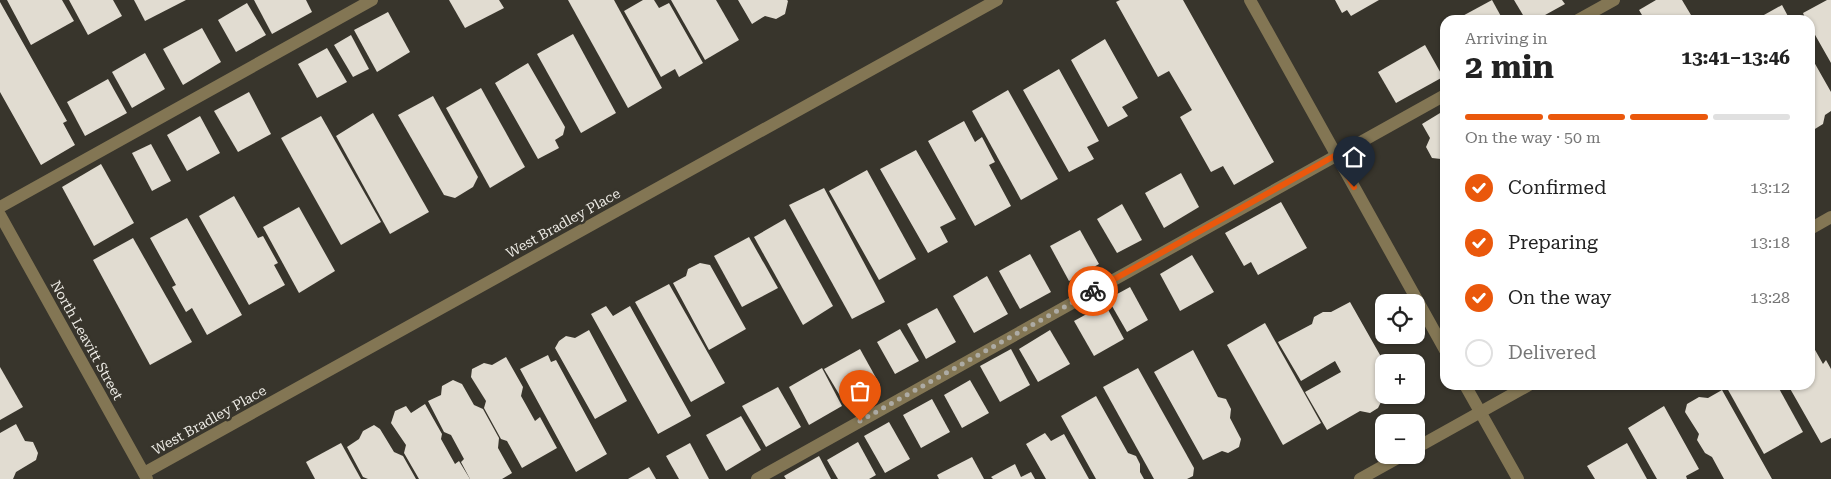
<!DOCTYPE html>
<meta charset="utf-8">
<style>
:root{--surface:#fff;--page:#f2f2f2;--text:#222;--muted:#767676;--line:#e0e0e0;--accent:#ea580c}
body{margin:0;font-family:"Roboto Serif",serif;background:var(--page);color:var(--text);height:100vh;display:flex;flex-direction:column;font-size:19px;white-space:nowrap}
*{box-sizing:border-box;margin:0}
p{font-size:16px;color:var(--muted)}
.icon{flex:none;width:28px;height:28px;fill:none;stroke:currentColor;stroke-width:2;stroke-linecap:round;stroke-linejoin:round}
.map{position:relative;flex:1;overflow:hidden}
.side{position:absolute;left:1440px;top:15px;width:375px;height:375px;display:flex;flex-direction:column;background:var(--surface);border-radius:15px;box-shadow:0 1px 4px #0004}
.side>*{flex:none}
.tools{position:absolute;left:1375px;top:294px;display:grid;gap:10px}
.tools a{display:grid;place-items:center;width:50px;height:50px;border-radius:10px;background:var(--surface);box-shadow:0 1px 4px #0004;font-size:25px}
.pin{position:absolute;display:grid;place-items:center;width:42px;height:42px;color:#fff;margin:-51px -21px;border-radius:50% 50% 50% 0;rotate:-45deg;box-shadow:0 0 5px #0007}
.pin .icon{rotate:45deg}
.courier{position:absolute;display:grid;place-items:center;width:50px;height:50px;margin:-25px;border:4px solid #ea580c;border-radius:50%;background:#fff;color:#222;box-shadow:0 1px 6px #0007}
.head em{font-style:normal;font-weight:700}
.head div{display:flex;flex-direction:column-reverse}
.head{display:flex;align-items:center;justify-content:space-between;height:85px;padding:0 25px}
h1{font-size:32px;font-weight:700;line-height:38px}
.bar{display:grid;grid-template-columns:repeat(4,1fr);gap:8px 5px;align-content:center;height:60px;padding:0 25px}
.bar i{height:6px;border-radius:4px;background:var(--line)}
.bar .active{background:var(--accent)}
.bar p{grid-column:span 4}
ol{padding:0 25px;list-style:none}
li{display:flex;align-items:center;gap:15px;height:55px}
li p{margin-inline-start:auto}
li .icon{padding:5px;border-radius:50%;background:var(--accent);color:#fff;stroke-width:4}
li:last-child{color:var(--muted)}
li i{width:28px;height:28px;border:2px solid var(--line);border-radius:50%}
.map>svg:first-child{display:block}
.building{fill:#e1dcd1}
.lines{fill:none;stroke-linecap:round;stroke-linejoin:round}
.minor{stroke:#837654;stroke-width:12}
.done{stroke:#adaba4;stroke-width:5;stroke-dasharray:0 9}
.route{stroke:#ea580c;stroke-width:6}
.labels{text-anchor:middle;stroke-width:5;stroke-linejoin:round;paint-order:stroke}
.street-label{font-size:14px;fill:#eceae4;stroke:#38352c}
</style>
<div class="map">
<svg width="1831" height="479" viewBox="0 0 1831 479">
<rect width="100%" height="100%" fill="#38352c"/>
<g class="building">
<path d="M7 0H62L74 21 31 45Z"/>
<path d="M69 0H113L122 16 88 35Z"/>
<path d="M134 0H186L145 21Z"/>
<path d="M254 0H306L312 12 272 34Z"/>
<path d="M449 0H499L504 8 465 28Z"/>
<path d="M568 0H614L662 88 628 108Z"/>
<path d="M643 0H654L659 8 669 3 703 63 679 77 675 69 661 77 624 11Z"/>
<path d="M671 0H716L739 40 705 60Z"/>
<path d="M738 0H787L788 1 785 14 776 19 765 16 752 24Z"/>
<path d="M1120 0H1183L1274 162 1234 185 1223 166 1211 172 1180 117 1192 110 1169 71 1158 77 1116 2Z"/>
<path d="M1335 0H1379L1351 16 1347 10 1342 13Z"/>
<path d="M1492 0 1503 20H1458L1457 19Z"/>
<path d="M1514 0H1562L1565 4 1536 20H1526Z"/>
<path d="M1656 0H1682L1694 20H1645L1639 10Z"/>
<path d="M1827 0H1831V63L1810 26V20H1806L1803 13Z"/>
<path d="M0 2 67 121 63 123 75 145 41 165 0 92Z"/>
<path d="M247 3 266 35 236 52 218 20Z"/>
<path d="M1782 5 1790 20H1755Z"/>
<path d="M388 12 410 52 377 72 354 30Z"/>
<path d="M202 28 221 62 183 85 163 49Z"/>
<path d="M573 34 616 113 581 133 537 54Z"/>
<path d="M351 35 369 69 353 77 334 45Z"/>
<path d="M1105 39 1138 98 1122 107 1128 116 1108 127 1071 60Z"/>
<path d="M1425 45 1443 77 1396 103 1378 72Z"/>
<path d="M327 48 347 82 317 98 298 64Z"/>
<path d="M145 53 165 89 132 108 112 72Z"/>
<path d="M1810 55 1831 92V111L1825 115 1823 124 1810 132Z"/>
<path d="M528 63 565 127 563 135 555 140 559 148 538 159 495 83Z"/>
<path d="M1059 69 1099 141 1087 147 1094 159 1069 172 1023 90Z"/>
<path d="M108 79 127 113 85 136 67 102Z"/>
<path d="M481 88 525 167 490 188 446 108Z"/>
<path d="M1008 90 1058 179 1021 200 972 111Z"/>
<path d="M249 92 271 134 238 152 214 111Z"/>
<path d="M433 96 478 177 473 187 455 198 444 195 398 115Z"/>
<path d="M1445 110V168L1441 159 1432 158 1426 147 1430 138 1422 124Z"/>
<path d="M373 113 429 212 390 234 336 136Z"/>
<path d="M200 116 220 153 187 171 167 135Z"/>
<path d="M321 116 381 222 341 245 281 138Z"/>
<path d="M964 121 975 142 982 137 995 162 989 165 1011 206 975 226 928 141Z"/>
<path d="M151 144 171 181 152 191 132 153Z"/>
<path d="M916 150 956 219 940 227 948 242 928 253 880 169Z"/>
<path d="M101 164 134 223 94 246 62 187Z"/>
<path d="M867 170 916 259 879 280 829 191Z"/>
<path d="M1181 173 1199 207 1164 228 1145 193Z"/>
<path d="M824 188 885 302 852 319 789 205Z"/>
<path d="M234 196 258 238 263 236 278 263 274 265 285 285 249 305 199 216Z"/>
<path d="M1281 202 1307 248 1258 275 1251 262 1244 266 1225 233Z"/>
<path d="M1122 204 1142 240 1117 253 1097 219Z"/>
<path d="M299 207 335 271 299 293 263 227Z"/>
<path d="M187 218 242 315 207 335 192 308 186 312 172 287 176 285 150 238Z"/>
<path d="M785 219 833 306 803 325 754 237Z"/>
<path d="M1080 230 1099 264 1069 281 1050 246Z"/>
<path d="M749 237 778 288 742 307 714 256Z"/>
<path d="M133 238 192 342 150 365 93 260Z"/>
<path d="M1030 254 1051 292 1020 309 999 271Z"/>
<path d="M1192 255 1214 292 1180 311 1160 274Z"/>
<path d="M700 263 710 265 746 329 709 350 673 283 686 276 688 269Z"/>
<path d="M987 276 1008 314 974 333 953 296Z"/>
<path d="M669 284 725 383 691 402 635 302Z"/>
<path d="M1130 287 1148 320 1127 332 1108 299Z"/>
<path d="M1350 302 1384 362V395H1391L1382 400 1378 408 1370 413 1360 411 1327 430 1305 392 1341 372 1335 361 1301 381 1278 342 1312 324 1314 317 1323 312H1331Z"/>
<path d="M1105 304 1124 339 1094 356 1074 321Z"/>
<path d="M606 306 613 316 630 306 691 416 658 434 591 314Z"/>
<path d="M937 308 956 342 926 359 907 324Z"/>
<path d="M1265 323 1321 423 1283 445 1227 345Z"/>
<path d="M900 329 919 361 895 374 877 342Z"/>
<path d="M589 330 627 401 595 419 555 348 559 341 566 336 575 338Z"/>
<path d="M1050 330 1070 364 1038 382 1019 349Z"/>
<path d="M1810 341 1823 364 1826 360 1831 369V438L1821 443 1788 385H1810Z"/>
<path d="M860 349 880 385 845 404 824 369Z"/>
<path d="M1011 349 1030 385 1000 402 980 366Z"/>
<path d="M1193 350 1218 397 1226 399 1231 409 1230 418 1241 439 1239 447 1228 453 1222 451 1203 460 1154 372Z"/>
<path d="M548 355 551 362 556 360 607 454 576 472 520 369Z"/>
<path d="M506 357 523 387 521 396 535 421 540 417 557 448 522 468 507 441 501 439 484 408 486 401 471 377 472 369 484 363 492 365Z"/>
<path d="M0 367 23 407 0 420Z"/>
<path d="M822 368 842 406 809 425 789 387Z"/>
<path d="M1138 368 1194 468 1193 476 1187 479H1154L1103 387Z"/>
<path d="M453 380 462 384 474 405 483 409 499 438 498 448 512 473 502 479H470L461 462 464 459 451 435 444 432 428 401 441 395 442 386Z"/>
<path d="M970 380 989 413 962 428 944 395Z"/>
<path d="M1733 385H1777L1803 432 1764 454 1727 388Z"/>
<path d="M778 387 801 427 766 447 742 406Z"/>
<path d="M1722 390 1772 479H1724L1712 457 1705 453 1697 440 1699 434 1685 412 1687 404 1699 397 1708 398Z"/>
<path d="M1096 396 1128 453 1136 456 1140 464V472L1144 479H1096L1061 416Z"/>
<path d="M932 399 950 432 921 448 903 415Z"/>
<path d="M425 404 442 434 441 439 455 464 459 461 470 479H419L404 453 406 445 391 423 395 411 406 406 411 413Z"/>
<path d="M1664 406 1699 469 1686 476 1687 479H1657L1628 428Z"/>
<path d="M741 416 761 450 726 471 706 435Z"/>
<path d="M889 422 910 459 885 473 864 436Z"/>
<path d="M16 424 25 441 33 442 38 453 36 460 16 472 13 479H0V433Z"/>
<path d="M374 425 380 429 394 452 403 456 416 479H368L363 477 347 447 359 439 363 431Z"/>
<path d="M1045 433 1051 441 1064 434 1089 479H1046L1026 444Z"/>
<path d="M858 442 876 475 869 479H838L827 460Z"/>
<path d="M341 443 361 479H315L306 462Z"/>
<path d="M690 443 709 479H679L666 456Z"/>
<path d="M1627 443 1647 479H1595L1587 466Z"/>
<path d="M819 456 831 479H786L784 476Z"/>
<path d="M972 457 984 479H939L937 475Z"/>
<path d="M1015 464 1021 477 1031 472 1035 479H993L991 477Z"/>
<path d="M649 467 656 479H628Z"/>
</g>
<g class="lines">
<g class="minor">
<path d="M1250 0 1445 350"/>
<path d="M1578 20 1614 0"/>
<path d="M0 207 372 0"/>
<path d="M0 215 147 479"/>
<path d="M1810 229 1831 217"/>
<path d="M1465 385 1518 479"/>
<path d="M1416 448 1529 385"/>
<path d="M144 473 997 0"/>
<path d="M757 479 1445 95"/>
<path d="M1360 479 1403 455"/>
</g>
</g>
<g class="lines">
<path class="done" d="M860 421 1093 291"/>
<path class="route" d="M1093 291 1336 155 1354 187"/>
</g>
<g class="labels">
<g class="street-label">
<text transform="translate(563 223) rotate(-29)" y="5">West Bradley Place</text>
<text transform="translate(87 340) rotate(61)" y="5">North Leavitt Street</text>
<text transform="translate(209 420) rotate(-29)" y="5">West Bradley Place</text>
</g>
</g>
</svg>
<div class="tools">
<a><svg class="icon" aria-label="locate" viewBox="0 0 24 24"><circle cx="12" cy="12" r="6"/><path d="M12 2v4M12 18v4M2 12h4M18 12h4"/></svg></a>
<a>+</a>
<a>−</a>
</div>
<div class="pin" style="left:860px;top:421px;background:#ea580c"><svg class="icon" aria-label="bag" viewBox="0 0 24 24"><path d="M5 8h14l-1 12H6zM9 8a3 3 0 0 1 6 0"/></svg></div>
<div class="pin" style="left:1354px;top:187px;background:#1f2937"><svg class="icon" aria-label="home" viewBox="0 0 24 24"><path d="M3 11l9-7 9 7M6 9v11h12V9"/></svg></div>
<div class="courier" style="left:1093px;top:291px"><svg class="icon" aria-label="bike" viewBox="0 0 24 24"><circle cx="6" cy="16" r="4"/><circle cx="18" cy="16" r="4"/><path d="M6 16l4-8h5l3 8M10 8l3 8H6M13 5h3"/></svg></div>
<section class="side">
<div class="head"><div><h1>2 min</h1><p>Arriving in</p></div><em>13:41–13:46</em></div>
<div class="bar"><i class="active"></i><i class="active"></i><i class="active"></i><i></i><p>On the way · 50 m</p></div>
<ol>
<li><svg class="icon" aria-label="check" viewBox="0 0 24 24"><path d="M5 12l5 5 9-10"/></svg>Confirmed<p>13:12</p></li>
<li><svg class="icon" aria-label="check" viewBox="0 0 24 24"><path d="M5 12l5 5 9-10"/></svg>Preparing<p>13:18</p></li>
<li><svg class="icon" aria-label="check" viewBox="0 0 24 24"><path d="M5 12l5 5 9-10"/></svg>On the way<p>13:28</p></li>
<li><i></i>Delivered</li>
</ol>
</section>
</div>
